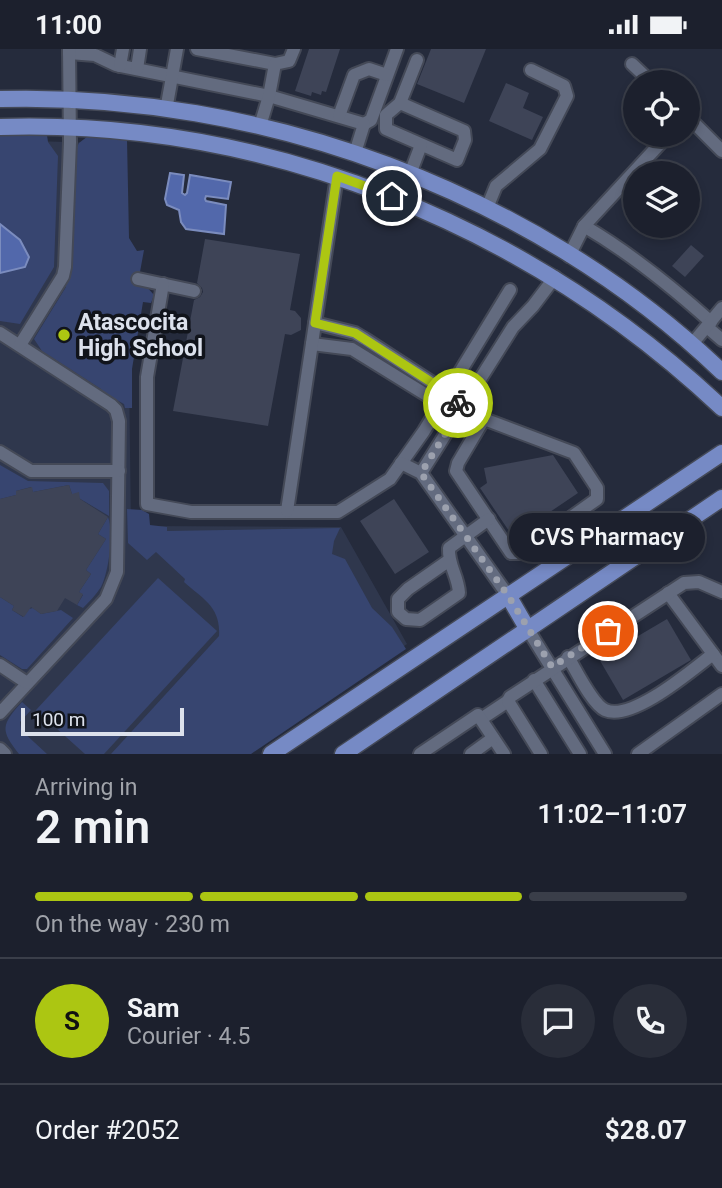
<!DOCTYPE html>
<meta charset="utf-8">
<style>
:root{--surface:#1c202d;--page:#292d39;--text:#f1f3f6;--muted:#a0a3aa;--line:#3a3e49;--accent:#acc612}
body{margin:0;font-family:Roboto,sans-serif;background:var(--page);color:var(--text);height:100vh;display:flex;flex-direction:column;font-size:26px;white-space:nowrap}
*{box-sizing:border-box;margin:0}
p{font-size:23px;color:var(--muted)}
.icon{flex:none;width:38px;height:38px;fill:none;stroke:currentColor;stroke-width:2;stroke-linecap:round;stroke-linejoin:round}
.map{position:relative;height:705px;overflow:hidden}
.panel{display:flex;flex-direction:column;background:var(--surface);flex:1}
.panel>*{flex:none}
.buttons{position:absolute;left:623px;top:21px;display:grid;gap:14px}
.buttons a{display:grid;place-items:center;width:77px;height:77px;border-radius:50%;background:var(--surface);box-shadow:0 4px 10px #0003,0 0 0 2px var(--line);font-size:35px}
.scale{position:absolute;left:21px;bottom:18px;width:163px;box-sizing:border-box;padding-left:7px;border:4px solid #dce1ec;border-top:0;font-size:19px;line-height:24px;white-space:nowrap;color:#dce1ec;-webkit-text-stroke:5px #11141b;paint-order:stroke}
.pin{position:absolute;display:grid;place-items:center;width:60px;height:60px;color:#fff;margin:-30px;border:4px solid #fff;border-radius:50%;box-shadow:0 2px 7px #0007}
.courier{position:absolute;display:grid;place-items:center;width:70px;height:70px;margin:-35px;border:5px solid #acc612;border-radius:50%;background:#fff;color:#222;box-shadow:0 2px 9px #0007}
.bubble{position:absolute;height:49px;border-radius:24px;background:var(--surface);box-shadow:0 4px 10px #0003,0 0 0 2px var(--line);font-size:23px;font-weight:600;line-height:49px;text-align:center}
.head em{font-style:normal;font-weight:600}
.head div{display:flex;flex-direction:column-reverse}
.head{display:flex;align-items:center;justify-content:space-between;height:119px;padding:0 35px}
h1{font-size:46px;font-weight:600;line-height:52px}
.bar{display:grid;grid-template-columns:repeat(4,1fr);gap:10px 7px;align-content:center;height:84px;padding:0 35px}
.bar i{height:9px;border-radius:5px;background:var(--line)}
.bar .current{background:var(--accent)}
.bar p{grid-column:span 4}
.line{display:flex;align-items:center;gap:18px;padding:0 35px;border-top:2px solid var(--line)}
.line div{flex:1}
.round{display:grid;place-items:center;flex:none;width:74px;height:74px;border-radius:37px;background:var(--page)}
.status{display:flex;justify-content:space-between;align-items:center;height:49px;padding:0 35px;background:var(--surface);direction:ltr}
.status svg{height:19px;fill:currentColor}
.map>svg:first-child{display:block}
.built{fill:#2f374d}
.green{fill:#374570}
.water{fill:#5268ab;stroke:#7b8cbe;stroke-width:2}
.building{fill:#3e4457}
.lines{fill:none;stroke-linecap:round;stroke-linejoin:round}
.minor-casing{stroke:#444957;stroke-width:16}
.major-casing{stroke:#444957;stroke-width:19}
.minor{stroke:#636b7f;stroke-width:12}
.major{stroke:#768ac5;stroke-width:16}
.done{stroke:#9ca1ae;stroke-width:7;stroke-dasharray:0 12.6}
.route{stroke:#acc612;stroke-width:9}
.poi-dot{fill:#acc612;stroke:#11141b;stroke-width:2.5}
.labels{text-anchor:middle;stroke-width:7;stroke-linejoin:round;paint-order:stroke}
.poi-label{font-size:23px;font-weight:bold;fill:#dce1ec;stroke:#11141b;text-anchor:start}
</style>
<div class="status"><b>11:00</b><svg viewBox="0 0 49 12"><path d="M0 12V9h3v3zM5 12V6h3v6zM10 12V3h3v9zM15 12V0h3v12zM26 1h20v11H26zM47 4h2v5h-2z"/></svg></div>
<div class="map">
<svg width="722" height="705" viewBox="0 0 722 705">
<rect width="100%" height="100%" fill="#252b3c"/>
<path class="built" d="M35 92 126 95 131 477 341 478 407 595 247 705H0V94Z"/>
<g class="green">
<path d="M0 86H47L48 93 58 107 54 218 20 275 0 272Z"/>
<path d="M88 87 127 90 129 189 137 202 144 201 138 234 145 236 154 246 151 254 143 253 132 320V359H125L124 355 102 343 101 340 42 302 34 290 66 238 64 235 72 217 77 98 79 94Z"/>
<path d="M0 416 28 432 103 434 109 442V467L72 445 69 436 33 443 31 438 16 442V446L0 450Z"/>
<path d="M127 460 142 461 149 465 150 476 167 478V482L340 479 334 492 332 505 345 510 372 559 392 578 406 600 251 705H111L219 587C221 558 203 550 184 533L185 530 156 503 147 511 128 494Z"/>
<path d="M108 468C114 482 109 523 101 538 96 546 89 553 83 559L77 556 83 546 79 543 91 525 86 521 106 490 98 485Z"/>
<path d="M158 529 217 582 104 705H85L36 661Z"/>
<path d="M0 548 14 557 12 561 23 568 29 560 33 559 41 565 61 561 73 569 27 620H22L0 606Z"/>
<path d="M22 653 31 661 20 673 21 681 47 705H19C0 681 1 676 22 653Z"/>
</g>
<g class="water">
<path d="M170 124 184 126 182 144 185 146 187 144 190 126 231 133 228 150 206 147 205 150 206 152 226 156 224 185 186 180 181 173 179 161 167 156 165 150Z"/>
<path d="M0 175 20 191 29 208 25 218 0 224Z"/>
</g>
<g class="building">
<path d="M309 0H340L326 43 322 42 321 46 312 43 311 47 295 42Z"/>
<path d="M431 0H486L464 54 417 35Z"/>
<path d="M506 34 529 44 523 59 543 68 532 91 489 72Z"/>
<path d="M205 190 300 205 290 261 295 262 301 269V281L291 286 285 285 268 377 173 362 194 251 200 248 203 243 202 239 197 234Z"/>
<path d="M691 196 704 207 685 228 672 217Z"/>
<path d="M553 406 578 444 513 488 480 439 487 434 484 419Z"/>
<path d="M69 436 72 445 79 443 80 450 108 468 98 485 106 490 86 521 91 525 79 543 83 545 77 556 65 549 57 562 41 565 31 558 24 568 12 561 14 557 0 548V450L16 446V442L32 438 33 443Z"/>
<path d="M394 450 429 503 395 525 360 472Z"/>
<path d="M667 570 691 611 623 651 599 610Z"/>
</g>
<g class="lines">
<g class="minor-casing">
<g id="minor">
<path d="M197 0 275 15"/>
<path d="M69 4 95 6 116 16 269 47 364 75 371 71 397 0"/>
<path d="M632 15 651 33"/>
<path d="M120 17 123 0"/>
<path d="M137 20 140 0"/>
<path d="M400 54 464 82 465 91 457 111 386 80V66L400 54 417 11"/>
<path d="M166 61 177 0"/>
<path d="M339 67 354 26 369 20 387 26"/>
<path d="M688 68 722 102"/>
<path d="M260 77 269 47 275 15 289 12 294 0"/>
<path d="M355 104 364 75"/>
<path d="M410 125 421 96"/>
<path d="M487 159 496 137 540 100 567 47 564 37 531 21"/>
<path d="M584 177C630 204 671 237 711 273"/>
<path d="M569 207 584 177 668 86"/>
<path d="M138 230 194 242"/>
<path d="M163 235 147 328V455L191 463H338L390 430 424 382 510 241"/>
<path d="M315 274 355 284 365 290 448 344 462 358 484 370 574 404 597 439V450L521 504H511L456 422 458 414 484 370"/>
<path d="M707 278 722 291"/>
<path d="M0 284 111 356 116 361 119 372 117 523 106 550 0 664"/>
<path d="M312 295 352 300 441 355 448 356"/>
<path d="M692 295 722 259"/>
<path d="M20 296 63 227 65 218 70 93 69 0"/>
<path d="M0 403 31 422H119"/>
<path d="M401 414 421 424 509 548"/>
<path d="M421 424 513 278 533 257 555 228"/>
<path d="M287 462 337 127"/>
<path d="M448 512 408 540 398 550V563L406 570 420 571 459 544C458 526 448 517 449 499L489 470"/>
<path d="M668 544 722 617"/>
<path d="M527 579 605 705"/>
<path d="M568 608C576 621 592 655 605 661 632 673 692 621 713 605"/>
<path d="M0 616 27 634"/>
<path d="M534 631 580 705"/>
<path d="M481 670 508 652"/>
<path d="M0 700 5 705"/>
<path d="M420 705 478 666 504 705"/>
<path d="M471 705 493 689"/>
<path d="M541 705 508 652 510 648 684 534 699 533 722 543"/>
<path d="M638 705 722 645"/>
</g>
</g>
<g class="major-casing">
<g id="major">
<path d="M0 50C260 43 533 142 722 323"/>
<path d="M0 78C267 70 528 176 722 359"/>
<path d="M509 548 527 579"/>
<path d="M271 705 722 404"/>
<path d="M343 705 722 449"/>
</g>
</g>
<use href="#minor" class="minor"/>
<use href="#major" class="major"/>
</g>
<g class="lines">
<path class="done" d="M458 354 462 358 421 424 509 548 552 618 608 582"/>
<path class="route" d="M392 147 337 127 315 274 355 284 448 344 458 354"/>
</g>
<circle class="poi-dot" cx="64" cy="286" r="7"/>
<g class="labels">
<g class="poi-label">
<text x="78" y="281">Atascocita<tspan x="78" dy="26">High School</tspan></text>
</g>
</g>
</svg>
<div class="buttons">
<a><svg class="icon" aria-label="locate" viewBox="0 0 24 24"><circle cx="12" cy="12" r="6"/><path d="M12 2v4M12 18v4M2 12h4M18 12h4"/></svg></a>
<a><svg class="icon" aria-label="layers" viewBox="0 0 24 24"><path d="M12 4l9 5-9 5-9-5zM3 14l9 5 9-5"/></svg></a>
</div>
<div class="scale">100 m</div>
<div class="pin" style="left:608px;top:582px;background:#ea580c"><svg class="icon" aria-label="bag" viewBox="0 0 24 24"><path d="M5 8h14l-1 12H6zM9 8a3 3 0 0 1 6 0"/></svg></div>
<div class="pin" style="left:392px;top:147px;background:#1f2937"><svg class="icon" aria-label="home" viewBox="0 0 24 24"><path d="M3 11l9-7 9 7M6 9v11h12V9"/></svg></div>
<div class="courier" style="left:458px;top:354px"><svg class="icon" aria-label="bike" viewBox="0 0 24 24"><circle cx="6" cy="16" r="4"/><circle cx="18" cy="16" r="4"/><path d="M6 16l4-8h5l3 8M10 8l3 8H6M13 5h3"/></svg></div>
<div class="bubble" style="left:509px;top:464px;width:196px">CVS Pharmacy</div>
</div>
<section class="panel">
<div class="head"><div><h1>2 min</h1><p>Arriving in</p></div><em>11:02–11:07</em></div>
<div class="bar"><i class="current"></i><i class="current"></i><i class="current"></i><i></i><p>On the way · 230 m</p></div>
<div class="line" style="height:126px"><b class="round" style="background:var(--accent);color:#111">S</b><div><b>Sam</b><p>Courier · 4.5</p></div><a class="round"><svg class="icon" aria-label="chat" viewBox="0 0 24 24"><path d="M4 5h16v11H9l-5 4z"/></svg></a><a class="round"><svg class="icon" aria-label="phone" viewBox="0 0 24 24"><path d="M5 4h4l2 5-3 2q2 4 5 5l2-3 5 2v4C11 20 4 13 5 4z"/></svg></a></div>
<div class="line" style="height:91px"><div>Order #2052</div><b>$28.07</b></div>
</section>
